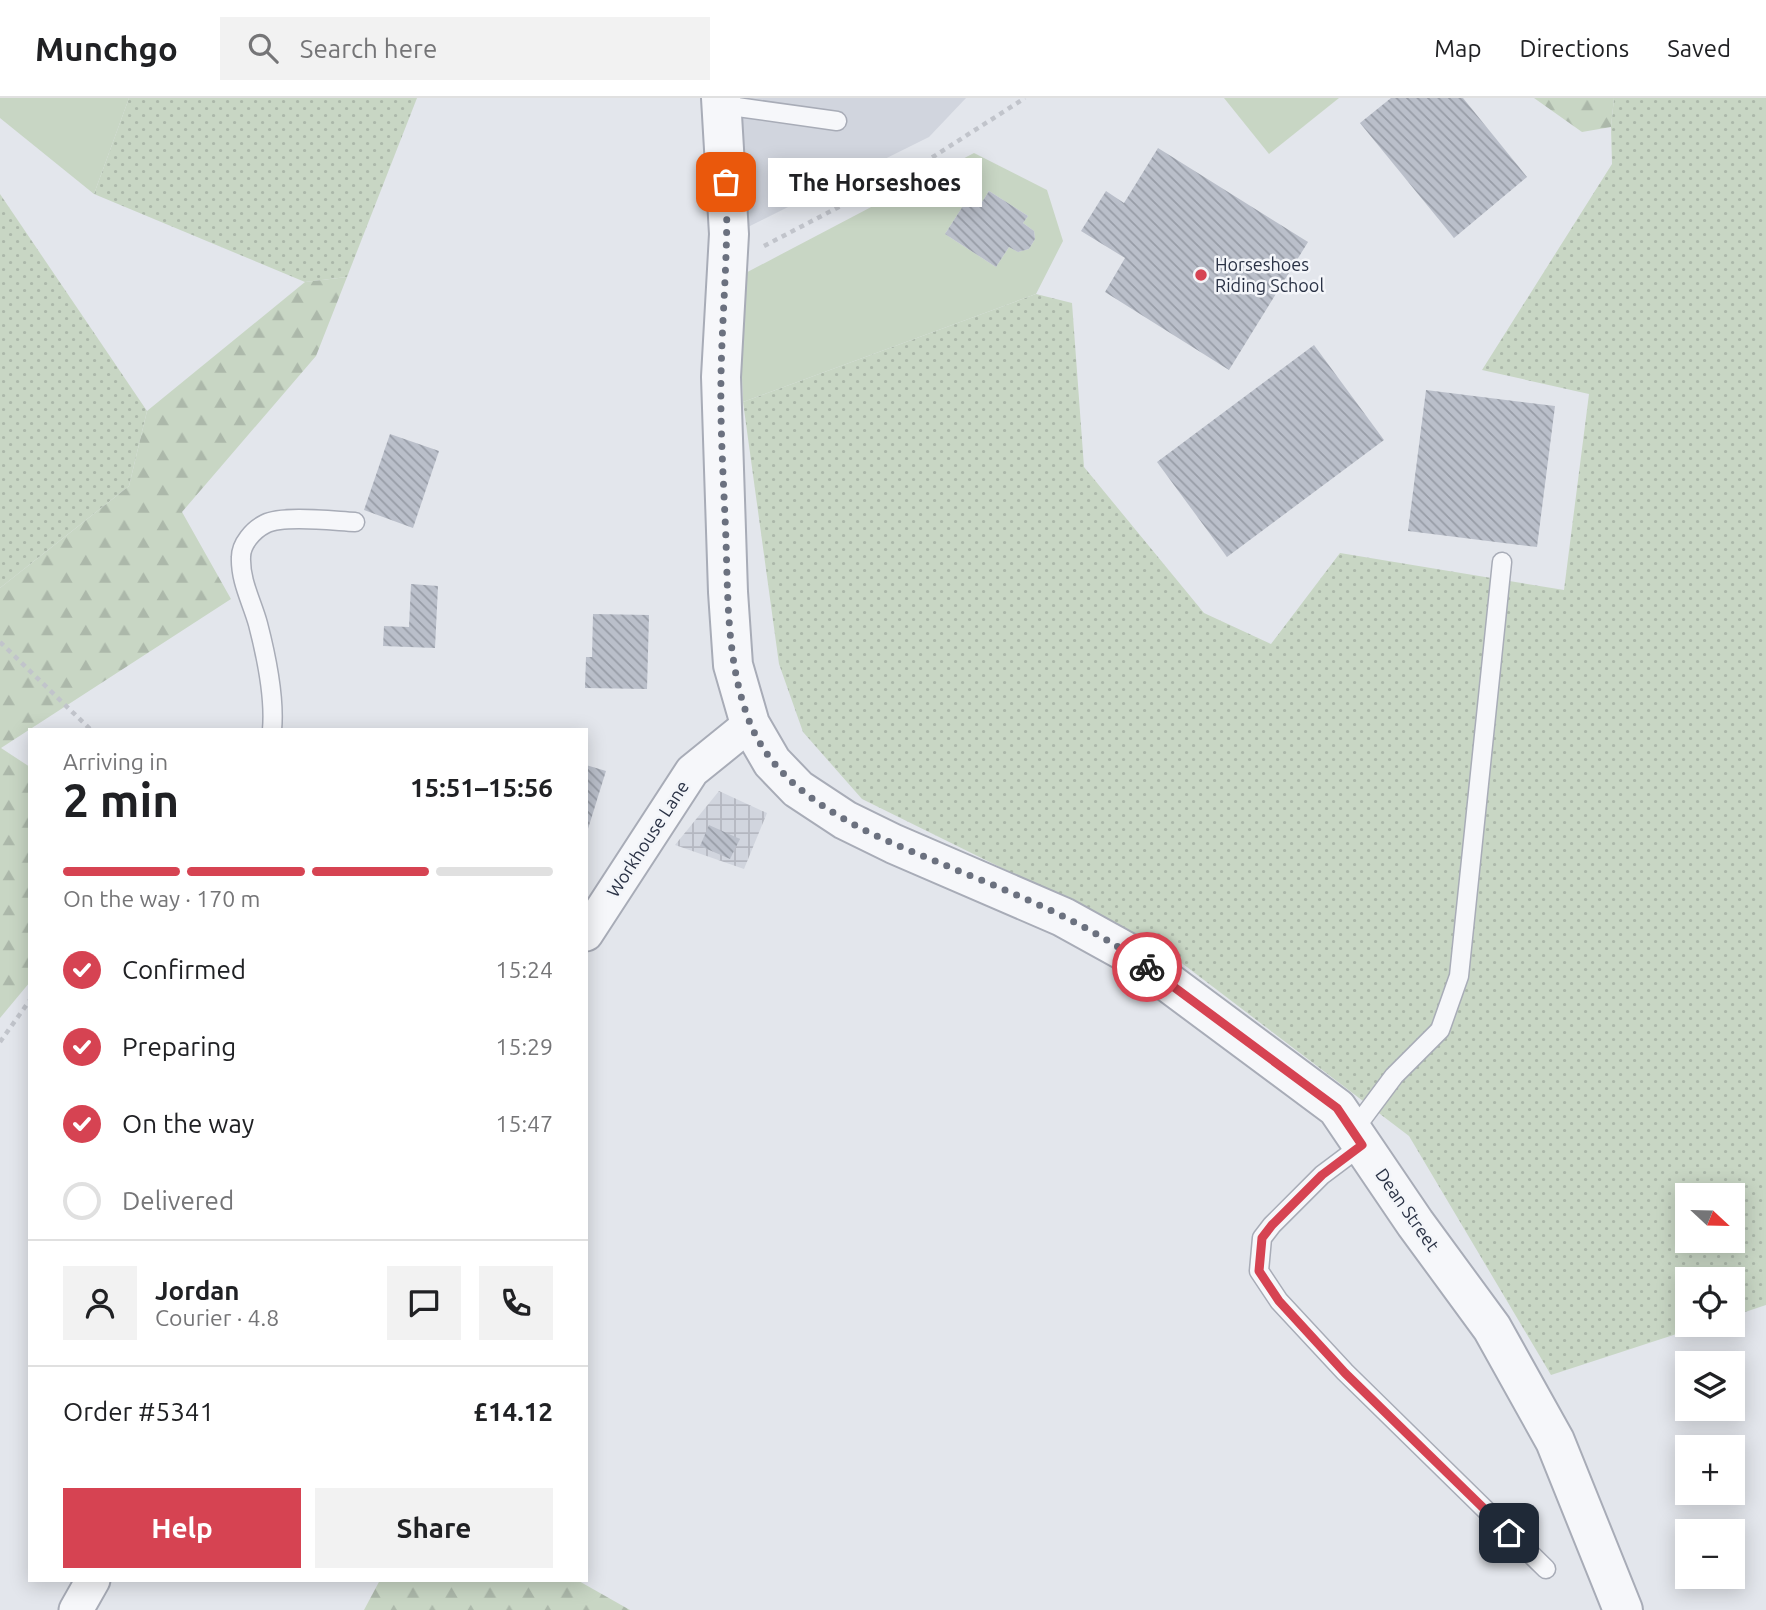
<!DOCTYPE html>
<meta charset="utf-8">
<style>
:root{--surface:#fff;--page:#f2f2f2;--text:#202124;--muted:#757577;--line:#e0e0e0;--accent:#d64352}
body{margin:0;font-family:Ubuntu,sans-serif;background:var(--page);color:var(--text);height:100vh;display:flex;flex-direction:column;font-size:26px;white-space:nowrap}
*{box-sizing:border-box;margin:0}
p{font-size:23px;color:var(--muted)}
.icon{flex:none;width:38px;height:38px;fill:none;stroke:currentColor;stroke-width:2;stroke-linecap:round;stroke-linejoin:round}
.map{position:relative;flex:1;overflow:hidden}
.details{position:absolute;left:28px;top:630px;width:560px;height:854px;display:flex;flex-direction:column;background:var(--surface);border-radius:0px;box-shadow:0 4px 18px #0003}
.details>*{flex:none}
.needle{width:46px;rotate:112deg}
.fabs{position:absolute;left:1675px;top:1085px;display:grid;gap:14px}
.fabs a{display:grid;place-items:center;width:70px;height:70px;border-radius:0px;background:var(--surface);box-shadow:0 4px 18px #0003;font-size:35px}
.pin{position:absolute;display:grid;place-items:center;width:60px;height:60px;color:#fff;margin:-30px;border-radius:14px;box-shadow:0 4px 10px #0006}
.courier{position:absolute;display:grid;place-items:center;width:70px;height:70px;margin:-35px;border:5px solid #d64352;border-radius:50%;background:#fff;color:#222;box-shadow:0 2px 9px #0007}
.bubble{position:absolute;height:49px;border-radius:0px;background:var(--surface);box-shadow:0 4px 18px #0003;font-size:23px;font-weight:600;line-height:49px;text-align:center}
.summary em{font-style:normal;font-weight:600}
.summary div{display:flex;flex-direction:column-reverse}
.summary{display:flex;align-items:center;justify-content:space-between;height:119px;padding:0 35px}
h1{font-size:46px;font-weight:600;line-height:52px}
.bar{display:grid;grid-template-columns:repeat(4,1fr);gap:10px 7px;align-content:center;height:84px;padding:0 35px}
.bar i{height:9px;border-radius:5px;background:var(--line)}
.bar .selected{background:var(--accent)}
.bar p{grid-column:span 4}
.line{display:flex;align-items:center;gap:18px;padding:0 35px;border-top:2px solid var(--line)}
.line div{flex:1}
.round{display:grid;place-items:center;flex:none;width:74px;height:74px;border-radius:0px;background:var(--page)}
ol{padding:0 35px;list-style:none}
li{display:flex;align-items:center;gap:21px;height:77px}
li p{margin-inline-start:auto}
li .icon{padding:7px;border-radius:50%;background:var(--accent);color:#fff;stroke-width:4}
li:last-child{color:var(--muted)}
li i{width:38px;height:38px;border:4px solid var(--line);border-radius:50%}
.action{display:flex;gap:14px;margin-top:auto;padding:14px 35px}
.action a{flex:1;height:80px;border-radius:0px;background:var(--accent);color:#fff;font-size:28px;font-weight:600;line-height:80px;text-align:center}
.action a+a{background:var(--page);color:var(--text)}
header{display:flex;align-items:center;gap:42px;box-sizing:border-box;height:98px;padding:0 35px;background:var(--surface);border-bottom:2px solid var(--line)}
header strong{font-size:33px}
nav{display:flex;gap:38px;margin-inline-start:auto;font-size:24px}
.search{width:490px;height:63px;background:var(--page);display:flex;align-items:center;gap:18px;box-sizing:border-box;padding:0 24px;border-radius:0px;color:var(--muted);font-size:26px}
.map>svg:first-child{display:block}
.built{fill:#d1d5de}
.industrial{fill:url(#industrial-grid)}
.grass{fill:url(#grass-dots);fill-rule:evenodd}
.forest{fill:url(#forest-firs)}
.green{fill:#c8d6c4;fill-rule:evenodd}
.building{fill:url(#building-back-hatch)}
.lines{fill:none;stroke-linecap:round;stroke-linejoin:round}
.service-casing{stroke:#a8acb7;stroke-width:21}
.minor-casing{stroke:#a8acb7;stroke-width:37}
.tertiary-casing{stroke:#a8acb7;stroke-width:42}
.path{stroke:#c1c4cb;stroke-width:4.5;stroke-dasharray:5 5;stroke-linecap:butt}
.service{stroke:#f6f7fa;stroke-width:18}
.minor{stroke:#f6f7fa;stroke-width:33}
.tertiary{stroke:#f6f7fa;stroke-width:38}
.done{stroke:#6b717f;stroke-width:7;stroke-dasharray:0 12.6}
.route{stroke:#d64352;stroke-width:9}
.poi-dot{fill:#d64352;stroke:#f3f5f9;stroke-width:2.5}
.labels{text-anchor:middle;stroke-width:5;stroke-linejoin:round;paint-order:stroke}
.poi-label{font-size:18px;fill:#2a3245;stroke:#f3f5f9;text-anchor:start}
.street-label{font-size:18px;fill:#2a3245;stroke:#f3f5f9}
</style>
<header>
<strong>Munchgo</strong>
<div class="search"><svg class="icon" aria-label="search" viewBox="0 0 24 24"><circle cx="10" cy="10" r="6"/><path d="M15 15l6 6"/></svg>Search here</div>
<nav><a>Map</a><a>Directions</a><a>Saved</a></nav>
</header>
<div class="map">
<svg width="1766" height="1512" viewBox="0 0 1766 1512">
<defs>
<pattern id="industrial-grid" width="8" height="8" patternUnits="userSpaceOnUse" patternTransform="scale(1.75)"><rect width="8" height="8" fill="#d1d5de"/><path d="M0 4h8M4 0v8" fill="none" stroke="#b4b7c0"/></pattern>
<pattern id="grass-dots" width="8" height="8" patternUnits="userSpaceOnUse" patternTransform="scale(1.75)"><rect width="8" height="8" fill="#c8d6c4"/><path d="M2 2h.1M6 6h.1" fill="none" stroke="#acb8aa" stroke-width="1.8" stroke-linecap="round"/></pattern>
<pattern id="forest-firs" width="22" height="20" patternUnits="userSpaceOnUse" patternTransform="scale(1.75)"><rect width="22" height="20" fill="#c8d6c4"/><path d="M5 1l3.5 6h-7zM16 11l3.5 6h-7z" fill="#acb8aa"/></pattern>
<pattern id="building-back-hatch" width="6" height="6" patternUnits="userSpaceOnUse" patternTransform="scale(1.75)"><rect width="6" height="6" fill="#babfca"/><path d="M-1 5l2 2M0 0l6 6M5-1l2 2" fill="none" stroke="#979ca6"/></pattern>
</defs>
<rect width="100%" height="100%" fill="#e3e6ec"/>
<path class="built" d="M727 0H966L929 39 744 131Z"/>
<path class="industrial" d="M719 693 767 715 744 771 675 747Z"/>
<g class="grass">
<path d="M129 0H417L347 179 305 184 94 96Z"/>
<path d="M1614 0H1766V1207L1733 1218 1732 1181H1687V1227H1704L1551 1277 1409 1038 1158 847 862 701 803 634 779 566 743 304 1036 196 1072 205 1084 369 1204 515 1271 546 1340 455 1564 492 1589 296 1482 272 1612 66 1611 29ZM1687 1097H1732V1143H1687Z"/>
<path d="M0 96 147 313 129 388 0 490Z"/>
</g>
<g class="forest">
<path d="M1534 0H1614L1611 29 1582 34Z"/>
<path d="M347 179 316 258 182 414 231 501 1 650 30 669V884L0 920V490L129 388 147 313 305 184Z"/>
<path d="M380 1482H577L630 1512H364Z"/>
</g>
<g class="green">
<path d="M0 0H129L94 96 0 20Z"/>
<path d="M1224 0H1339L1269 56Z"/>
<path d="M974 55 1047 92 1063 143 1036 196 743 304 738 179ZM989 93 1028 118 1023 125 1034 133 1035 141 1029 151 1018 154 1009 149 996 169 945 136 970 97 982 104Z"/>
</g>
<g class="building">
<path d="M1391 0H1463L1527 79 1454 140 1360 25Z"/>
<path d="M1158 50 1308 144 1229 272 1105 194 1125 160 1081 133 1106 93 1124 105Z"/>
<path d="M989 93 1028 118 1023 125 1034 133 1035 141 1029 151 1018 154 1009 149 996 169 945 136 970 97 982 104Z"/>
<path d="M1314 247 1384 342 1227 459 1157 364Z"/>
<path d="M1426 292 1555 308 1537 449 1408 433Z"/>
<path d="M390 336 439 353 413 430 364 412Z"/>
<path d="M411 486 438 488 435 550 383 548 384 528 409 529Z"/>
<path d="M593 516 649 517 647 591 585 590 586 559H592Z"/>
<path d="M586 667 606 673 587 734H586Z"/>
<path d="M709 727 740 741 730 761 700 748Z"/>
</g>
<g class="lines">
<g class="service-casing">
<g id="service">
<path d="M723 7 837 23"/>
<path d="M272 632C275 600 266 557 258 526 252 504 240 483 241 459 241 446 253 432 265 426 283 417 333 423 355 424"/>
<path d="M1353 1033 1394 978 1440 932 1459 878 1502 464"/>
<path d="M1362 1047 1322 1077 1272 1127 1262 1140 1259 1173 1279 1203 1345 1274 1546 1471"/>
</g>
</g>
<g class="minor-casing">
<g id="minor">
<path d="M586 836 692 673 750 626"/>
<path d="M76 1512 93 1482"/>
</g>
</g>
<g class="tertiary-casing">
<path id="tertiary" d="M721 0 729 136 721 279 728 494 733 567 750 626 772 664 798 691 845 722 894 746 1063 819 1130 856 1337 1010 1415 1125 1492 1230 1555 1343 1623 1512"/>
</g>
<g class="path">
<path d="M764 148 925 64 1025 0"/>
<path d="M0 544 91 632"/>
<path d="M0 944 30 902"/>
</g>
<use href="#service" class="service"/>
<use href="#minor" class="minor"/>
<use href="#tertiary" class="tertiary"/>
</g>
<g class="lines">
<path class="done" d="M726 84C729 150 722 214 721 279 720 334 724 389 726 443 728 504 727 567 750 625 768 669 804 698 844 721 873 738 904 750 935 763 1007 793 1085 822 1147 869"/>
<path class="route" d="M1147 869 1337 1010 1362 1047 1322 1077 1272 1127 1262 1140 1259 1173 1279 1203 1345 1275 1509 1435"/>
</g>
<circle class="poi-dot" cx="1201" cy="177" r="7"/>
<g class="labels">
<g class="poi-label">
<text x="1215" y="173">Horseshoes<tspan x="1215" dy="21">Riding School</tspan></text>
</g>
<g class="street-label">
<text transform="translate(648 741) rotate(-57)" y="6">Workhouse Lane</text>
<text transform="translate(1407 1112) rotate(55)" y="6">Dean Street</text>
</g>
</g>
</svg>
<div class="fabs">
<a><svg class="needle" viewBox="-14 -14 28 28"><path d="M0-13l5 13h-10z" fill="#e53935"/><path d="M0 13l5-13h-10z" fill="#757577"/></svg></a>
<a><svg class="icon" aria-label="locate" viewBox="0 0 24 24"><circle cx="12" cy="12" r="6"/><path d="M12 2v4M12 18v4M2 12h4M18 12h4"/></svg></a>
<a><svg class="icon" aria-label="layers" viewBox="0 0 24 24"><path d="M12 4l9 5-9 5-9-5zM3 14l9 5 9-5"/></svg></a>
<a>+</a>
<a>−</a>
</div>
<div class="pin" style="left:726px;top:84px;background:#ea580c"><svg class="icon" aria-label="bag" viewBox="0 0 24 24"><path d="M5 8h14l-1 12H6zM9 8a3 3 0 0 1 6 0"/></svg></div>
<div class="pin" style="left:1509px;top:1435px;background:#1f2937"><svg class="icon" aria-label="home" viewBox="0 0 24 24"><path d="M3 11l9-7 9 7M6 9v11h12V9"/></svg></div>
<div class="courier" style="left:1147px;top:869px"><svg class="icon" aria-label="bike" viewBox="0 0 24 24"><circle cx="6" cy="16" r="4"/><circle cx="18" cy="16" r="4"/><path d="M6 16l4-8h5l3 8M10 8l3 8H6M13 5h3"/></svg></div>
<div class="bubble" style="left:768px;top:60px;width:214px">The Horseshoes</div>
<section class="details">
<div class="summary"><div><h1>2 min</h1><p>Arriving in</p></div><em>15:51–15:56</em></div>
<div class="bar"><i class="selected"></i><i class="selected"></i><i class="selected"></i><i></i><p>On the way · 170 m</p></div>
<ol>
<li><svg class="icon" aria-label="check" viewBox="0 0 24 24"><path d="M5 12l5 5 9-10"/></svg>Confirmed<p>15:24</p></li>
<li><svg class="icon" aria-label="check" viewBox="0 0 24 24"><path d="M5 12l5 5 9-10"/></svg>Preparing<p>15:29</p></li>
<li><svg class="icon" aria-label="check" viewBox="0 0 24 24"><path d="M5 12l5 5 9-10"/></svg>On the way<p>15:47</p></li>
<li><i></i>Delivered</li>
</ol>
<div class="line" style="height:126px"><a class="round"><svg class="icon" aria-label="person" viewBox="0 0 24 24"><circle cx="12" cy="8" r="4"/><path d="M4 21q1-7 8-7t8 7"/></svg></a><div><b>Jordan</b><p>Courier · 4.8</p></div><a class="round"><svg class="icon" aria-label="chat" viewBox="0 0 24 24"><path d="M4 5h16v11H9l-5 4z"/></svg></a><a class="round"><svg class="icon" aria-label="phone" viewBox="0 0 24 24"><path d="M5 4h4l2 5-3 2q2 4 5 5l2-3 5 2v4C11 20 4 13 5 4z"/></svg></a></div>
<div class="line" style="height:91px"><div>Order #5341</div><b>£14.12</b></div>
<div class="action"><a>Help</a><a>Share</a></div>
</section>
</div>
